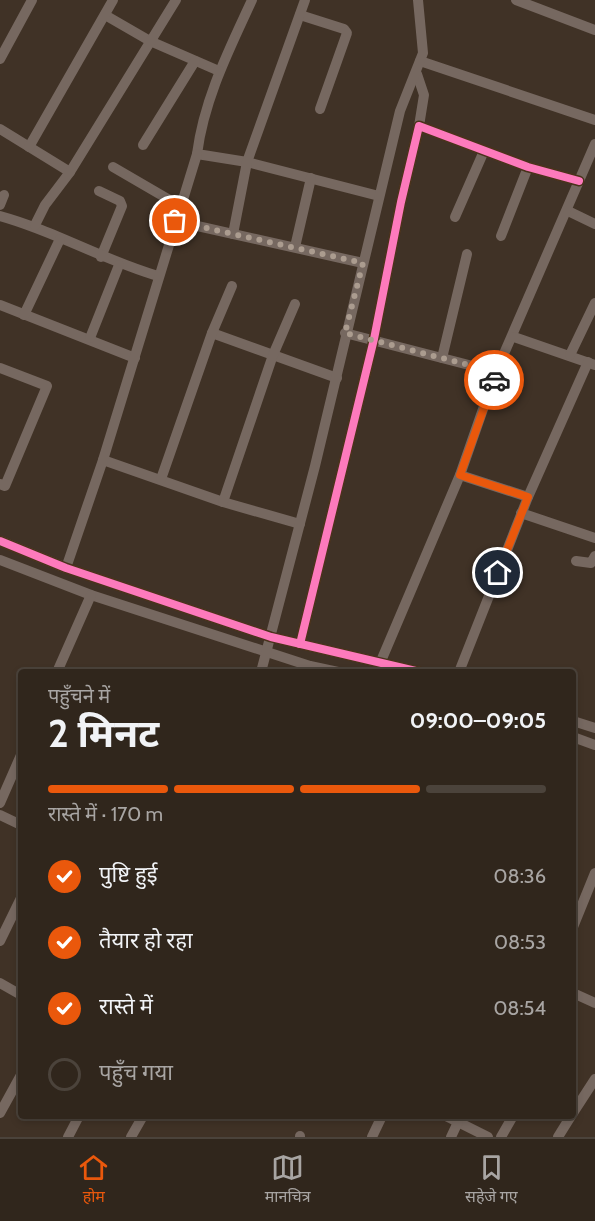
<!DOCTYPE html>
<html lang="hi">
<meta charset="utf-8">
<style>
:root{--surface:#30261c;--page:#3c3229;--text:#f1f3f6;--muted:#a8a5a3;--line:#4b433b;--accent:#ea580c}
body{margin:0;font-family:Cabin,"Noto Sans Devanagari",sans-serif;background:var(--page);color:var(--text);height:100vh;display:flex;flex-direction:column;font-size:22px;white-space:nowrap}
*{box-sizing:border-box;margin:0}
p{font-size:20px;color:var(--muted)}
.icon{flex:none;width:33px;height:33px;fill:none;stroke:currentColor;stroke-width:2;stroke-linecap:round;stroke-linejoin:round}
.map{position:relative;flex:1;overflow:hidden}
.side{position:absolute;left:18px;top:669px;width:558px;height:450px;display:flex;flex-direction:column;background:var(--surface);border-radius:6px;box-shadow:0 3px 9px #0003,0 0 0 2px var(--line)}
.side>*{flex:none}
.pin{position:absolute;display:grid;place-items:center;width:51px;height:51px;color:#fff;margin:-26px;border:3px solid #fff;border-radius:50%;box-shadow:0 2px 6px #0007}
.courier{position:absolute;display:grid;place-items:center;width:60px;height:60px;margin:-30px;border:4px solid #ea580c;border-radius:50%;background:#fff;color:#222;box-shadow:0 2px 8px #0007}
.headline em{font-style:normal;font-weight:700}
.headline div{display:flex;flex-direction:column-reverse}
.headline{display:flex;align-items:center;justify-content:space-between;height:102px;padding:0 30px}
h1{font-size:39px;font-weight:700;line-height:45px}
.bar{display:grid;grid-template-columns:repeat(4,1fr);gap:9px 6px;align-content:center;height:72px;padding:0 30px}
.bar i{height:8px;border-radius:4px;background:var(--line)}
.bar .selected{background:var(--accent)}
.bar p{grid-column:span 4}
ol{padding:0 30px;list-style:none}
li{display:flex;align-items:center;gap:18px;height:66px}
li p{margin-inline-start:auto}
li .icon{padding:6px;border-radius:50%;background:var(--accent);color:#fff;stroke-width:4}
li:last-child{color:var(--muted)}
li i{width:33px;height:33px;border:3px solid var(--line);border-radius:50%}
.dock{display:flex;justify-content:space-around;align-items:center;height:84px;border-top:2px solid var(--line);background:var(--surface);font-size:16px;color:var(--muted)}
.dock a{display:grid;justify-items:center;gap:3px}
.dock .selected{color:var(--accent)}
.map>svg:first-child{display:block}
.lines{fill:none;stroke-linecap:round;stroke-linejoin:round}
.minor{stroke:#766860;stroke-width:10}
.cycleway-casing{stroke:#4a321b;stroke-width:11}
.cycleway{stroke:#fd7abc;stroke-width:8}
.done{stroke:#ab9c8f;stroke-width:6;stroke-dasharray:0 10.8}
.route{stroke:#ea580c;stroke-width:8}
</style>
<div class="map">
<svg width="595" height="1137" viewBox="0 0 595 1137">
<rect width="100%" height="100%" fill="#403226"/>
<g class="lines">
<g class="minor">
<path d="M252 0C229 50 204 99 197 154L247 162 379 196"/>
<path d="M516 0 595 30"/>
<path d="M105 15 150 41 219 71"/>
<path d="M300 15 344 29 347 33 320 109"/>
<path d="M0 59 32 0"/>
<path d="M420 61 595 120"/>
<path d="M417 74 424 95 419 126"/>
<path d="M0 129 70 172"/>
<path d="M143 145 195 61"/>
<path d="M29 147 113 0"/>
<path d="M113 167 180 206"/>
<path d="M99 191 120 201 122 206 101 257"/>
<path d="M0 205 4 195"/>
<path d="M568 211 595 224"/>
<path d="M0 216C55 231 103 260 158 276"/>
<path d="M455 217 484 151"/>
<path d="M175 221 363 263"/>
<path d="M35 225 45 205 70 172 176 0"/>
<path d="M233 234 247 162 305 0"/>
<path d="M501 236 528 167"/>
<path d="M295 247 311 178"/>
<path d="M0 305 135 358"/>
<path d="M24 315 60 239"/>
<path d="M212 333 337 378"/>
<path d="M345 333 496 372 595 144"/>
<path d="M514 337 595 365"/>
<path d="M90 338 119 265"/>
<path d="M570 355 595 303"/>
<path d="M442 358 467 254"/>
<path d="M0 368 47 386 5 486 0 484"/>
<path d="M103 460 223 502 300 524"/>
<path d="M460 475 528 497"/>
<path d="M161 479 212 333 232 286"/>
<path d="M223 502 273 355 295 304"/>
<path d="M521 513 595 538"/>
<path d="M0 541 66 568 271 637 420 672"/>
<path d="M0 560 91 595 310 666 338 672"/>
<path d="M576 561 591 563 595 556"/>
<path d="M66 568 103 460 197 154"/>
<path d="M300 644 374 339 401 202 419 126 528 167 579 181"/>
<path d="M381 661 460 475 496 372"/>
<path d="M57 672 91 595"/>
<path d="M261 672 315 466 400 111 423 53 418 0"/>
<path d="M459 672 528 497 588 362"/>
<path d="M573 721 595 728"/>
<path d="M573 737 595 745"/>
<path d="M0 803 21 755"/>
<path d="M0 815 21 825"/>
<path d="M573 927 595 873"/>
<path d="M0 941 21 898"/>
<path d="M0 983 21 995"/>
<path d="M573 993 595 1003"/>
<path d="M0 1113 21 1075"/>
<path d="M573 1113 595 1079"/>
<path d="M446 1116 488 1137"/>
<path d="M68 1137 79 1116"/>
<path d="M131 1137 143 1116"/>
<path d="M300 1137V1136"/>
<path d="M372 1137 382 1116"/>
<path d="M451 1137 458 1122"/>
<path d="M501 1137 513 1116"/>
<path d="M558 1137 571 1116"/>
</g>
<g class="cycleway-casing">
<g id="cycleway">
<path d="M0 541 66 568 271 637 420 672"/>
<path d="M300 644 374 339 401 202 419 126 528 167 579 181"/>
</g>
</g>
<use href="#cycleway" class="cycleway"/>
</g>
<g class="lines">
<path class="done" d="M175 221 363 263 345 333 496 372 494 380"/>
<path class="route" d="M494 380 460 475 528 497 498 573"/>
</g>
</svg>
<div class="pin" style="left:175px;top:221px;background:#ea580c"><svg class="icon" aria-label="bag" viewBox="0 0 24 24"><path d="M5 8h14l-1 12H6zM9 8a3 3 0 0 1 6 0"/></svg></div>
<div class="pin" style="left:498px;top:573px;background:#1f2937"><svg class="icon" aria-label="home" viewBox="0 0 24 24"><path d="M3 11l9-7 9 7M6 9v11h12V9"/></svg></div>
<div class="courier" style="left:494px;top:380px"><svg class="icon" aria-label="car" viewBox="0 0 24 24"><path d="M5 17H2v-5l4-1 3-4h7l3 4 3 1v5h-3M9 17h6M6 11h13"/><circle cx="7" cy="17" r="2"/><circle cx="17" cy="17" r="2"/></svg></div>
<section class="side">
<div class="headline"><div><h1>2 मिनट</h1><p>पहुँचने में</p></div><em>09:00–09:05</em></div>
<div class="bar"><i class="selected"></i><i class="selected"></i><i class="selected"></i><i></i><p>रास्ते में · 170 m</p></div>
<ol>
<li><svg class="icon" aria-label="check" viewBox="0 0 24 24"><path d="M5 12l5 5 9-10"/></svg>पुष्टि हुई<p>08:36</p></li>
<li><svg class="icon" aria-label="check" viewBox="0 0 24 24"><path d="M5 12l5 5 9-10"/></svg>तैयार हो रहा<p>08:53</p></li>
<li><svg class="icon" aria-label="check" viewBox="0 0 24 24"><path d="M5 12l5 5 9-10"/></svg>रास्ते में<p>08:54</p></li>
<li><i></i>पहुँच गया</li>
</ol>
</section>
</div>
<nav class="dock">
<a class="selected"><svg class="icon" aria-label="home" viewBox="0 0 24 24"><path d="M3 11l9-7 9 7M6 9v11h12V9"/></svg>होम</a>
<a><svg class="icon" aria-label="map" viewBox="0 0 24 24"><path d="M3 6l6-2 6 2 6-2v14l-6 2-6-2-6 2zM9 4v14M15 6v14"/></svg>मानचित्र</a>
<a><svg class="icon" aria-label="saved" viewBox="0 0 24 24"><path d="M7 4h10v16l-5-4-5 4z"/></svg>सहेजे गए</a>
</nav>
